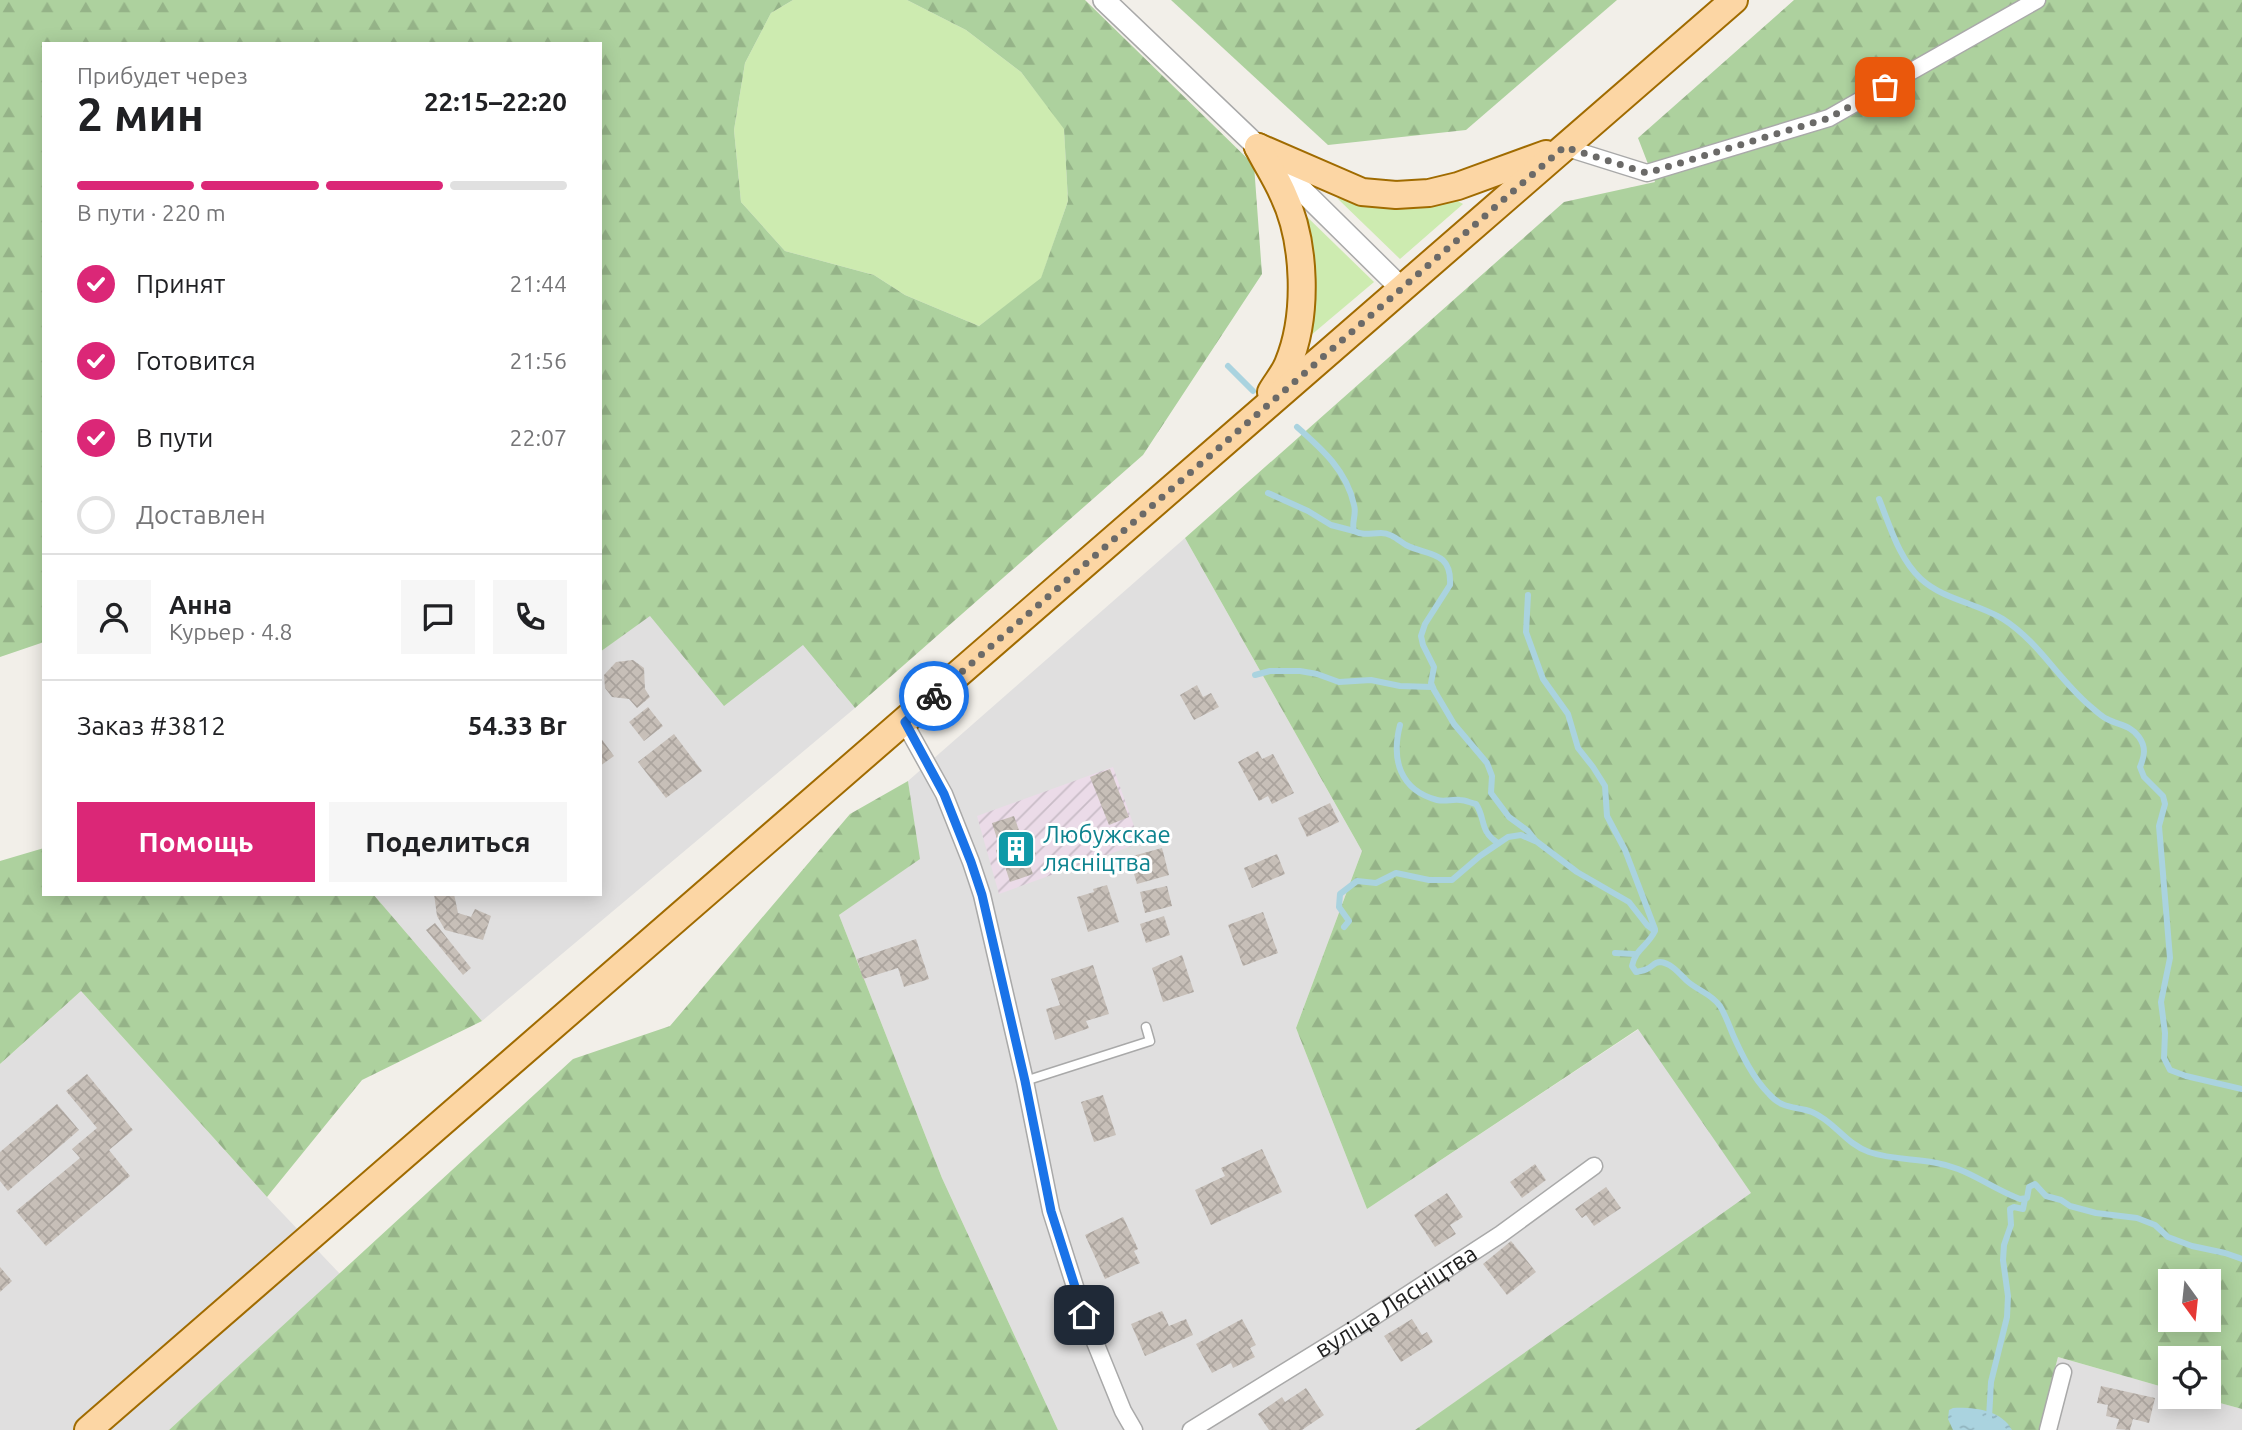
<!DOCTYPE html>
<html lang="ru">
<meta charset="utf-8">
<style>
:root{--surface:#fff;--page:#f6f6f6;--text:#202124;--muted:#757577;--line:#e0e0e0;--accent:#db2777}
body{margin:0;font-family:Ubuntu,sans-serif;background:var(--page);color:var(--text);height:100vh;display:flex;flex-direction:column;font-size:26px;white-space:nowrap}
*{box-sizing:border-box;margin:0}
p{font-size:23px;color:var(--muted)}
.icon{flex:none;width:38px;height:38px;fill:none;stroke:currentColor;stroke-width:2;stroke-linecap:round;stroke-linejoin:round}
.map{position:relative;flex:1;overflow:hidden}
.details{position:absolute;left:42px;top:42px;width:560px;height:854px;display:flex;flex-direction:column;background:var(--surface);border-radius:0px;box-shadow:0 4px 18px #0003}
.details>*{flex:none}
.needle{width:46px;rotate:165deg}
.fabs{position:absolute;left:2158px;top:1269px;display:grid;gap:14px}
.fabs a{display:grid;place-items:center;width:63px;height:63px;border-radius:0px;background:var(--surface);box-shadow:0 4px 18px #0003;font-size:35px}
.pin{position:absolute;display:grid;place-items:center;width:60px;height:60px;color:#fff;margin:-30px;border-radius:14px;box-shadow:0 4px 10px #0006}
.courier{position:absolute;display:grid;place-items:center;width:70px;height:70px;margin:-35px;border:5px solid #1a73e8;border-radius:50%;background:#fff;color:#222;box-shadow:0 2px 9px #0007}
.headline em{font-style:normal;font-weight:700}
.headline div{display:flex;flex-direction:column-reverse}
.headline{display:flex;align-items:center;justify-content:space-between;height:119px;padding:0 35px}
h1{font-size:46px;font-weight:700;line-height:52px}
.bar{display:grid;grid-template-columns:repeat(4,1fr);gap:10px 7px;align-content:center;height:84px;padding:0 35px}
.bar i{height:9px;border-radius:5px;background:var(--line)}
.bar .on{background:var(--accent)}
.bar p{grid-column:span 4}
.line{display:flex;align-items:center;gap:18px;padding:0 35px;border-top:2px solid var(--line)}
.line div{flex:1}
.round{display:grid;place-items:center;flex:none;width:74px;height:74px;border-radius:0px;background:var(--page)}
ol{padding:0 35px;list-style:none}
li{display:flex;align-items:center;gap:21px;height:77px}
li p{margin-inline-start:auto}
li .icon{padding:7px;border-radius:50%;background:var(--accent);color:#fff;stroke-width:4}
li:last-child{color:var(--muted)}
li i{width:38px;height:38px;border:4px solid var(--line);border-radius:50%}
.button{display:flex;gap:14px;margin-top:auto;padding:14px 35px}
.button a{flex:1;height:80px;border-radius:0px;background:var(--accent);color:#fff;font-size:28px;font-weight:700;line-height:80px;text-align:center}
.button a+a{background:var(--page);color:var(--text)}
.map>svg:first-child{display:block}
.residential{fill:#e0dfdf}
.industrial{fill:url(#industrial-furrows)}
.grass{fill:#cdebb0}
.forest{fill:url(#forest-firs);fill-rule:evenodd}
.water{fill:url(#water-ripples)}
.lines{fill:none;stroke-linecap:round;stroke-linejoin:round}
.stream{stroke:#aad3df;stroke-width:6}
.building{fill:url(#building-cross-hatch)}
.service-casing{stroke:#a9a9a9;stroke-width:11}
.minor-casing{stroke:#a9a9a9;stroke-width:19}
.tertiary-casing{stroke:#a9a9a9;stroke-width:24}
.primary-casing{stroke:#a06b00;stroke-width:30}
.service{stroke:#fff;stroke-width:8}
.minor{stroke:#fff;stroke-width:16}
.tertiary{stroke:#fff;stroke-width:21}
.primary{stroke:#fcd6a4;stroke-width:26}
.done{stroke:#6b6a68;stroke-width:7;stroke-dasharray:0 12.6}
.route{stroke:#1a73e8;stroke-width:9}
.labels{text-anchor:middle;stroke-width:6;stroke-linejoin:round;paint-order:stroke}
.culture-label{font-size:24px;fill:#0d838f;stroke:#fff;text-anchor:start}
.street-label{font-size:24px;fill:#222;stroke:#fff}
</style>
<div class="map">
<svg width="2242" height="1430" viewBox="0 0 2242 1430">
<defs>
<pattern id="industrial-furrows" width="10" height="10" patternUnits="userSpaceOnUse" patternTransform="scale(1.75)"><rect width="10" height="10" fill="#ebdbe8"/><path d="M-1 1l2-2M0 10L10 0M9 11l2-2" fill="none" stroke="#c9bcc7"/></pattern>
<pattern id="forest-firs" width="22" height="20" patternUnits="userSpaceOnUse" patternTransform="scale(1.75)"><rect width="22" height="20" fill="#add19e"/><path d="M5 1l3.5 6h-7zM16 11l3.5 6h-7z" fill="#95b388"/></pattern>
<pattern id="water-ripples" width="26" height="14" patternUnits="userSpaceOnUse" patternTransform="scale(1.75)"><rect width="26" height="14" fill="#aad3df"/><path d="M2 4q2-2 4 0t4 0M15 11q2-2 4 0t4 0" fill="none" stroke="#92b5bf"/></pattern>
<pattern id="building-cross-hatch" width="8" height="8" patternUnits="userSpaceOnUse" patternTransform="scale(1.75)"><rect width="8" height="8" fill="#c7bfb8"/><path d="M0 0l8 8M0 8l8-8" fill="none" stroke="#aba49e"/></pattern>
</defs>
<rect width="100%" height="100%" fill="#f2efe9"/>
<g class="residential">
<path d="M1185 538 1362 851 1296 1028 1367 1209 1639 1029 1752 1194 1415 1430H1058L942 1178 839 915 919 859 908 781Z"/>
<path d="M650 615 724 705 803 644 855 708 482 1021 373 894H600V652Z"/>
<path d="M81 991 267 1197 340 1274 169 1430H0V1064Z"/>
<path d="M2058 1357 2170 1389V1396L2198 1397 2242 1409V1430H2039Z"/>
</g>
<path class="industrial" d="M1113 767 1140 843 999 894 977 816Z"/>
<g class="grass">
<path d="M793 0H907L966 30 1021 72 1064 128 1068 201 1041 279 979 326 905 295 874 275 785 251 741 202 734 130 745 63 771 13Z"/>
<path d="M1337 198 1397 209 1456 200 1463 204 1400 259Z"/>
<path d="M1302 212 1374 282 1310 336Z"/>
</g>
<g class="forest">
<path d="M0 0H793L771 13 745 63 734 130 741 202 785 251 874 275 905 295 979 326 1041 278 1068 201 1064 129 1021 72 966 30 907 0H1085L1254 165 1262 274 1143 455 855 708 803 645 724 706 650 616 600 652V44H44V642L0 657Z"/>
<path d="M1171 0H1617L1466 130 1328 145Z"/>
<path d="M1794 0H2242V1409L2198 1397 2208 1396V1358H2170V1389L2058 1357 2039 1430H1415L1751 1193 1638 1029 1367 1209 1296 1028 1362 851 1185 538 1564 202 1655 182 1638 138ZM2170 1281H2208V1320H2170Z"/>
<path d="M908 781 920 859 839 915 942 1178 1058 1430H169L573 1059 670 1026 850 814Z"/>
<path d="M44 848V894H373L482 1021 362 1080 267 1197 81 991 0 1064V861Z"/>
</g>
<path class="water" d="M1953 1408C1974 1407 2001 1410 2012 1430H1953L1948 1419 1949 1410Z"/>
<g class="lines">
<g class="stream">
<path d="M1228 366 1253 391"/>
<path d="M1297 427C1322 449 1347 471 1354 505 1357 515 1351 522 1354 531 1364 536 1371 533 1381 533 1391 533 1398 540 1406 545 1427 556 1452 550 1450 585L1425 624 1421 636 1423 645 1434 667 1431 683 1434 690 1454 724 1487 763 1492 776 1491 793 1509 817 1528 831 1536 841 1577 872 1629 902 1647 925 1655 931C1647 947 1636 948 1632 966L1636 972C1640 971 1643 971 1647 969 1652 967 1654 962 1660 962 1671 963 1679 973 1686 980 1696 990 1711 993 1720 1006 1725 1014 1729 1025 1733 1035 1742 1055 1753 1078 1769 1094 1783 1110 1796 1106 1812 1112 1834 1121 1846 1144 1869 1152 1898 1162 1928 1157 1958 1169 1979 1177 1998 1191 2020 1199L2027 1198 2029 1187 2035 1184 2046 1196 2061 1200 2070 1206 2096 1213 2137 1218 2155 1225 2168 1237 2192 1246 2225 1253 2242 1259"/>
<path d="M1268 493 1308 511 1331 525 1354 531"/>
<path d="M1879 499C1890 526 1899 559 1921 579 1944 600 1977 603 2003 619 2039 642 2058 679 2090 706 2095 710 2101 716 2107 719 2118 725 2131 725 2139 737 2146 747 2145 755 2140 767L2144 777 2163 796 2165 804 2159 826 2170 958 2161 1002 2165 1033 2164 1058 2170 1070 2186 1076 2242 1089"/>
<path d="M1528 595 1526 632 1543 679 1568 714 1578 748 1593 767 1605 786 1607 816 1625 850 1655 929"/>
<path d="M1255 675 1270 671H1300L1317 674 1339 682 1371 680 1400 686 1432 687"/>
<path d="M1400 725C1391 760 1400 790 1437 800 1445 802 1452 799 1460 800 1465 800 1471 803 1476 804 1486 819 1479 831 1498 843"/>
<path d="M1344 927 1349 921 1339 907 1340 894 1357 881 1376 883 1396 873 1429 880H1452L1480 856 1508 837 1521 835 1535 841"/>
<path d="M1615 953 1634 954"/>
<path d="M1989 1418 1991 1382 2007 1317 2008 1296 2003 1260 2004 1245 2011 1225 2010 1209 2014 1207 2023 1209 2025 1199"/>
</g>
</g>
<g class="building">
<path d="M633 660 644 668 645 689 650 697 637 708 629 699 612 697 605 688 604 675 616 662Z"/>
<path d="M1197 685 1203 697 1211 693 1219 707 1194 720 1180 695Z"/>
<path d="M648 707 663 726 644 741 629 722Z"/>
<path d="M674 734 702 771 666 798 638 762Z"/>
<path d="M600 737 614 756 600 766Z"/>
<path d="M1258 751 1262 759 1273 754 1294 793 1272 804 1268 796 1259 801 1238 762Z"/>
<path d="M1110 769 1129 817 1109 825 1090 777Z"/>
<path d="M1330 803 1339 822 1307 837 1298 818Z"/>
<path d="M1014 816 1024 845 1032 843 1036 854 1027 857 1033 874 1010 882 1002 857 998 858 996 850 1000 848 992 823Z"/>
<path d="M1162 848 1169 875 1137 884 1129 857Z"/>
<path d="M1277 854 1285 874 1252 888 1244 868Z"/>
<path d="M1107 885 1119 922 1088 932 1077 897 1094 892 1093 889Z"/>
<path d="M1167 886 1172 906 1145 913 1140 892Z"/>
<path d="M434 894H454L458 913 471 917 475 909 491 916 483 940 445 930 437 916Z"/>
<path d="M1263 912 1278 953 1243 966 1228 925Z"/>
<path d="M1164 916 1170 935 1146 943 1140 924Z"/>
<path d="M435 923 471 968 463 975 426 930Z"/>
<path d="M916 939 929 979 904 987 898 968 863 979 857 959Z"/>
<path d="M1182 955 1194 992 1163 1002 1152 968Z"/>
<path d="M1093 965 1109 1014 1086 1021 1089 1028 1055 1040 1046 1009 1060 1005 1051 979Z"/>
<path d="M87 1074 133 1130 109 1150 130 1176 46 1246 16 1211 80 1158 72 1149 97 1128 66 1091Z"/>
<path d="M1103 1095 1116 1135 1094 1142 1081 1102Z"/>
<path d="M57 1104 79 1130 8 1191 0 1181V1152Z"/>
<path d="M1262 1149 1282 1192 1211 1225 1195 1190 1225 1176 1221 1168Z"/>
<path d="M1535 1164 1546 1180 1522 1198 1510 1182Z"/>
<path d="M1606 1187 1621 1208 1594 1226 1586 1215 1582 1218 1575 1209Z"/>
<path d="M1447 1193 1463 1217 1450 1225 1456 1234 1435 1247 1414 1215Z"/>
<path d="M1123 1217 1138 1249 1134 1251 1140 1263 1105 1279 1085 1235Z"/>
<path d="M1511 1241 1536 1272 1507 1295 1483 1264Z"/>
<path d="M0 1267 12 1281 0 1292Z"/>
<path d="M1162 1311 1169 1326 1186 1319 1193 1335 1145 1356 1131 1324Z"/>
<path d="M1242 1319 1256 1345 1250 1348 1255 1357 1233 1368 1231 1363 1212 1373 1196 1344Z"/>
<path d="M1412 1319 1422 1335 1427 1332 1433 1342 1401 1362 1384 1336Z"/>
<path d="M2101 1386 2155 1398 2149 1423 2133 1419 2130 1430 2116 1429 2119 1419 2106 1416 2108 1405 2097 1403Z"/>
<path d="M1306 1388 1324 1415 1302 1430H1269L1258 1414 1282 1397 1285 1402Z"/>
</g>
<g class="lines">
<g class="service-casing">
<path id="service" d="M1025 1081 1150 1041 1146 1027"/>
</g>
<g class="minor-casing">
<g id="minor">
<path d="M1564 147 1647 173 1829 118 2037 0"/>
<path d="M904 722 944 794 971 862 982 895 1025 1081 1051 1211 1084 1315 1123 1411 1134 1430"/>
<path id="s1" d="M1191 1430 1361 1325 1501 1234 1594 1166"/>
<path d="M2048 1430 2063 1372"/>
</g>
</g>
<g class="tertiary-casing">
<path id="tertiary" d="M1104 0 1258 147 1401 288"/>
</g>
<g class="primary-casing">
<g id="primary">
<path d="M1258 147 1362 192 1396 195 1429 193 1458 186 1546 154"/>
<path d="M1258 147C1266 163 1276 178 1283 194 1306 242 1308 316 1288 364 1284 374 1276 383 1271 392"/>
<path d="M88 1430 1734 0"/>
</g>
</g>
<use href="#service" class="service"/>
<use href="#minor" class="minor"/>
<use href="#tertiary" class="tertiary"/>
<use href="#primary" class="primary"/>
</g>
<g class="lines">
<path class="done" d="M934 696 1564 147 1647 173 1829 118 1885 87"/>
<path class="route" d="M934 696 905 722 944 794 971 862 982 895 1025 1081 1051 1211 1084 1315"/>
</g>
<defs>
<g id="building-square" transform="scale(2.0125)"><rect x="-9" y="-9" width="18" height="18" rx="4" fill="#0f9aa8" stroke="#fff"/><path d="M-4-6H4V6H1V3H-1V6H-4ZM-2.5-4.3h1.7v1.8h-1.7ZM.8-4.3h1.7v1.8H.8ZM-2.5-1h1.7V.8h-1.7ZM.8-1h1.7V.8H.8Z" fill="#fff"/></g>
</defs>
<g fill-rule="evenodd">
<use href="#building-square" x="1016" y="849"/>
</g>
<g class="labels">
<g class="culture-label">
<text x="1043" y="843">Любужскае<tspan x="1043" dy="28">лясніцтва</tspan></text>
</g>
<g class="street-label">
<text dy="8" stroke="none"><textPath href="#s1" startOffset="242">вуліца Лясніцтва</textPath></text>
</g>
</g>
</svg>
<div class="fabs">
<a><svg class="needle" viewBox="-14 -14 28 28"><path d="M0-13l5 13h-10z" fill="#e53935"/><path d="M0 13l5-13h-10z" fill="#757577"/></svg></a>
<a><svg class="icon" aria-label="locate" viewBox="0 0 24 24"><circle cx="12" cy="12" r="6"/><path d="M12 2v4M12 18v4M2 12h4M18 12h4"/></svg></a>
</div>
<div class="pin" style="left:1885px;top:87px;background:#ea580c"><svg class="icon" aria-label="bag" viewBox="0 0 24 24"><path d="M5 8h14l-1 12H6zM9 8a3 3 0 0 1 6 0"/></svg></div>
<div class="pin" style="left:1084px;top:1315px;background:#1f2937"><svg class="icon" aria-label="home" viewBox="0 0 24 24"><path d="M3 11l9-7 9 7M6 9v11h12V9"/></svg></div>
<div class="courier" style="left:934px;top:696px"><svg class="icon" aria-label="bike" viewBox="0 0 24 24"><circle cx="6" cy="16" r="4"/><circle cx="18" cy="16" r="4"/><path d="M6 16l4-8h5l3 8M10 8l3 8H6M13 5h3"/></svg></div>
<section class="details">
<div class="headline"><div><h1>2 мин</h1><p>Прибудет через</p></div><em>22:15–22:20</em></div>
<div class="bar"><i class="on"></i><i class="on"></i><i class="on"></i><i></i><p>В пути · 220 m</p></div>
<ol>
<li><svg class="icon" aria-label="check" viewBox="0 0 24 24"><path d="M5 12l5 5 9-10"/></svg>Принят<p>21:44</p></li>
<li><svg class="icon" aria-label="check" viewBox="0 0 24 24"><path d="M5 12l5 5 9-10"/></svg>Готовится<p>21:56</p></li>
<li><svg class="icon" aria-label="check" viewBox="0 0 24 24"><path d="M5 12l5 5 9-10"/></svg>В пути<p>22:07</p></li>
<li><i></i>Доставлен</li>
</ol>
<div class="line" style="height:126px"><a class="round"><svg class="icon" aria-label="person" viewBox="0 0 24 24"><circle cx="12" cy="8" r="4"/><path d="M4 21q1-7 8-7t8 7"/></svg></a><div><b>Анна</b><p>Курьер · 4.8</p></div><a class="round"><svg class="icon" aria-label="chat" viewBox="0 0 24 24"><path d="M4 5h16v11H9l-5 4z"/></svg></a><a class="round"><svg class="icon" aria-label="phone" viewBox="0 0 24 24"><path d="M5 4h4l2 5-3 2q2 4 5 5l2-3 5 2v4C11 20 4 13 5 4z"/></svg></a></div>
<div class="line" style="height:91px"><div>Заказ #3812</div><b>54.33 Br</b></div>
<div class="button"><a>Помощь</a><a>Поделиться</a></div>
</section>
</div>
